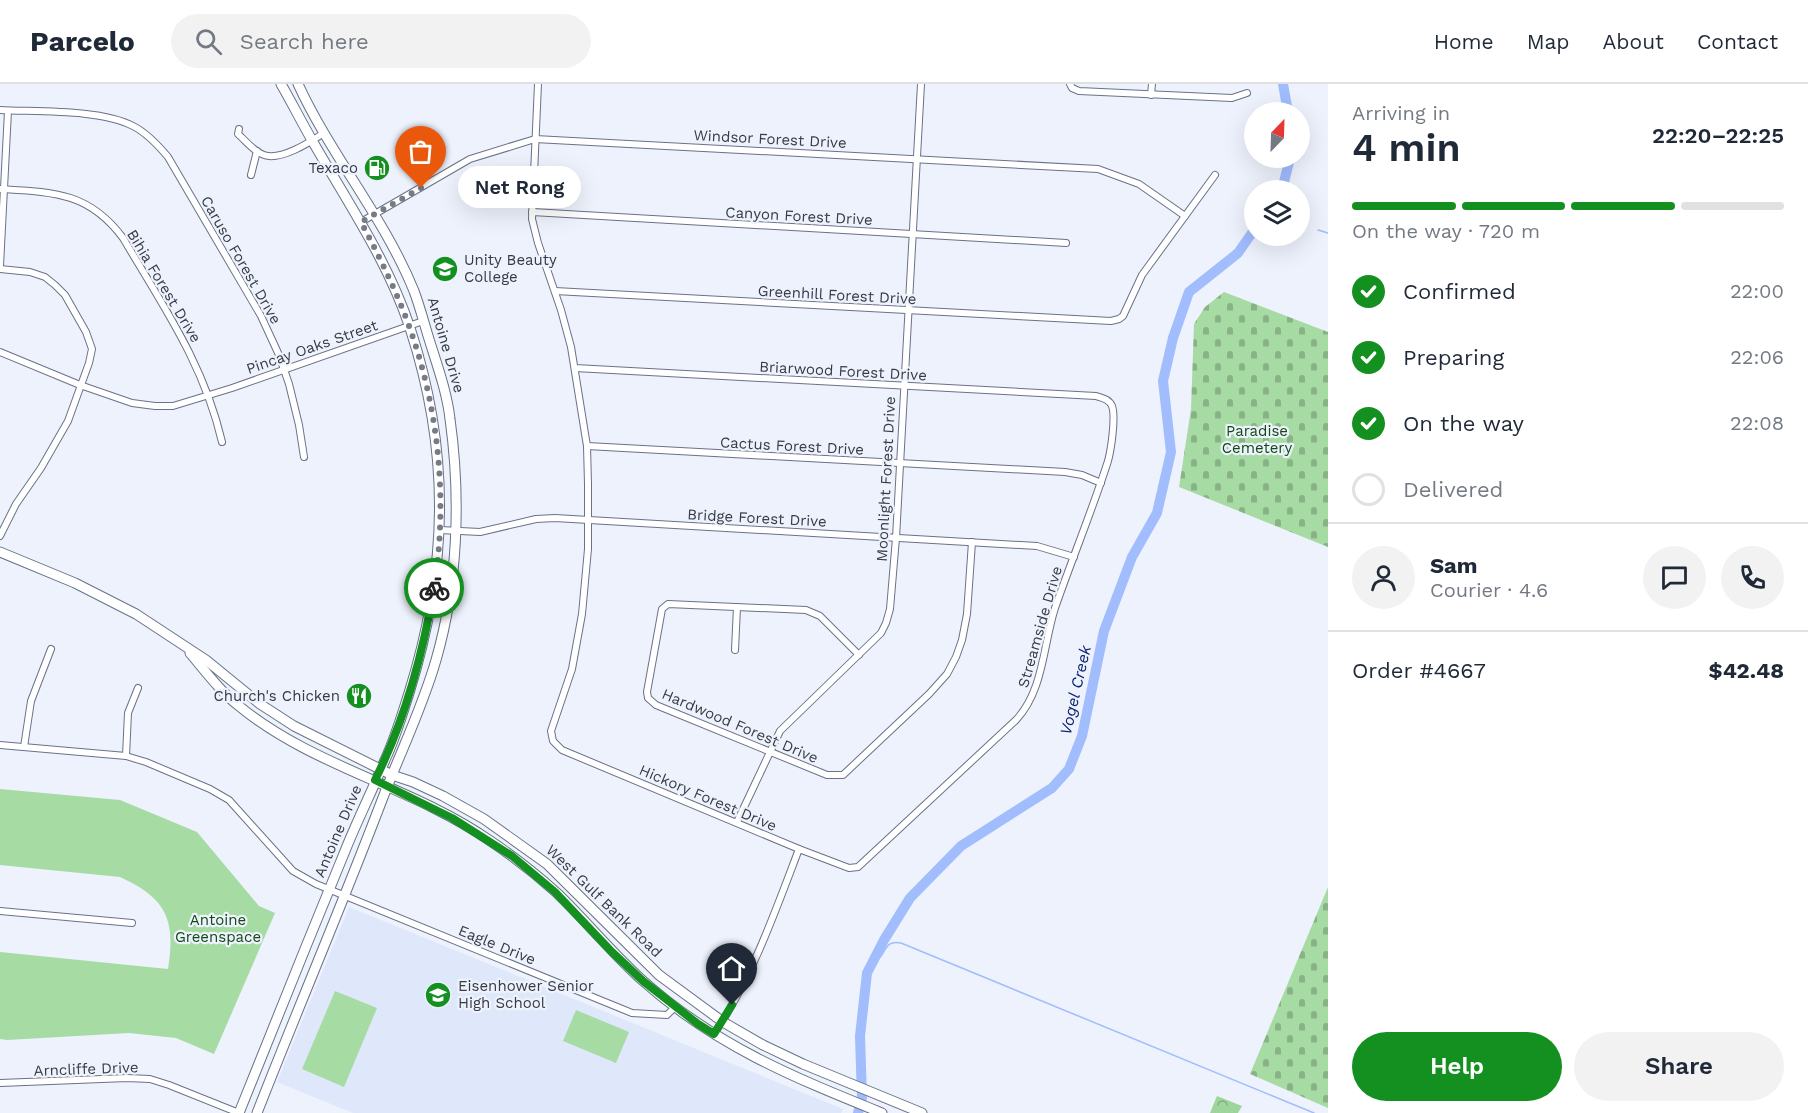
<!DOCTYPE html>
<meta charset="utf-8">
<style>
:root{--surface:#fff;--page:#f2f2f3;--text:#1f2937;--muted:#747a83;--line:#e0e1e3;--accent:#13901f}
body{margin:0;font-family:"Work Sans",sans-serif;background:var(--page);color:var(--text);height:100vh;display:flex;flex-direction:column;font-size:22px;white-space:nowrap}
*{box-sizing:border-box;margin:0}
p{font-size:20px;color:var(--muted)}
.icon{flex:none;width:33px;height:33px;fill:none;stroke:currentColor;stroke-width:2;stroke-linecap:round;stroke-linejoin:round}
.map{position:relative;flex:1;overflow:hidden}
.sheet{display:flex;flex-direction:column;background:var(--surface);width:480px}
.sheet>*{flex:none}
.needle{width:39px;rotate:23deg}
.buttons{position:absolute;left:1244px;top:18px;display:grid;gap:12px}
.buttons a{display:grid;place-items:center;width:66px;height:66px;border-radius:50%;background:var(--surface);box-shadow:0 6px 24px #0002;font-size:30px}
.pin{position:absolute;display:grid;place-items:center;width:51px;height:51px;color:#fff;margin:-62px -26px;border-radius:50% 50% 50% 0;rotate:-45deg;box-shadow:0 0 6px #0007}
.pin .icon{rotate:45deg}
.courier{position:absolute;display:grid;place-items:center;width:60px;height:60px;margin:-30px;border:4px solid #13901f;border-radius:50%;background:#fff;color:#222;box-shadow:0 2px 8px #0007}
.bubble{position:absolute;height:42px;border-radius:21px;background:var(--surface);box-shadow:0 6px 24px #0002;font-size:20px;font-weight:600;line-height:42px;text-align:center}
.head em{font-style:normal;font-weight:600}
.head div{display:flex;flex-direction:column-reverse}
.head{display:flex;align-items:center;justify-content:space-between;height:102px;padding:0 24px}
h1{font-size:39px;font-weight:600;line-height:45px}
.bar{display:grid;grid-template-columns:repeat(4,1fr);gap:9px 6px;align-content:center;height:72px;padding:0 24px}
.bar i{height:8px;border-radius:4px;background:var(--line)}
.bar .current{background:var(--accent)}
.bar p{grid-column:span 4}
.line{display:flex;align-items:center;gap:15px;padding:0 24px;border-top:2px solid var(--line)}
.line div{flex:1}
.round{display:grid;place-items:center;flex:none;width:63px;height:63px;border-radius:32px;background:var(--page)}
ol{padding:0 24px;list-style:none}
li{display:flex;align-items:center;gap:18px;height:66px}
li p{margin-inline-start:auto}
li .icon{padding:6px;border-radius:50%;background:var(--accent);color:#fff;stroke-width:4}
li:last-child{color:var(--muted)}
li i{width:33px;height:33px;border:3px solid var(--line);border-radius:50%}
.primary-button{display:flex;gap:12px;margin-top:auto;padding:12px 24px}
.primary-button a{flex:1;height:69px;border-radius:36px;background:var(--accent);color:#fff;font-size:24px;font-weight:600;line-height:69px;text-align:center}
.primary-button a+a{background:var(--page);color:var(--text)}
header{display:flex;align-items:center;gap:36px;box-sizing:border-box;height:84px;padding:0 30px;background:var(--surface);border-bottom:2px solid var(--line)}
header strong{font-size:28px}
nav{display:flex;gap:33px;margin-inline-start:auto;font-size:21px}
.search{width:420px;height:54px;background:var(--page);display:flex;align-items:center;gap:15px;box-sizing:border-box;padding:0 21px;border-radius:33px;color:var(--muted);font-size:22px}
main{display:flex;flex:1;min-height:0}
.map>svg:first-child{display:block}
.built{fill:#dfe8fb}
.green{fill:#a7dba4}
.forest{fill:url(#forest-crowns)}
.cemetery{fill:url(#cemetery-stones)}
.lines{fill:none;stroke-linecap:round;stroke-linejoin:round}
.stream{stroke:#a1bdfd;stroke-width:1.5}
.river{stroke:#a1bdfd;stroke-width:10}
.street-casing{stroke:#687288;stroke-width:8}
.secondary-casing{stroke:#687288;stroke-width:11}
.street{stroke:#fff;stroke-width:6}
.secondary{stroke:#fff;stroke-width:9}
.done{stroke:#767b85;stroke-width:6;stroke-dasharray:0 10.8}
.route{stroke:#13901f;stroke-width:8}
.labels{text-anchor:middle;stroke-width:4.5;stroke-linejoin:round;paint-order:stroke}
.street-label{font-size:15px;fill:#363b45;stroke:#edf2fc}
.poi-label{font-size:15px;fill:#363b45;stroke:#edf2fc;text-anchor:end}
.park-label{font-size:15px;fill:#124a14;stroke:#edf2fc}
.water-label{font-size:16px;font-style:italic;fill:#10256d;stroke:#edf2fc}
</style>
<header>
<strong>Parcelo</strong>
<div class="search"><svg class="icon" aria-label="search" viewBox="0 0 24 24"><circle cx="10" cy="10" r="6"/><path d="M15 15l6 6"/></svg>Search here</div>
<nav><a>Home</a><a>Map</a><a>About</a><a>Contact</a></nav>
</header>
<main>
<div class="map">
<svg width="1328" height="1029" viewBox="0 0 1328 1029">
<defs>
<pattern id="forest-crowns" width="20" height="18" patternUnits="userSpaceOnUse" patternTransform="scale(1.5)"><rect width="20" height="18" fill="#9ed59c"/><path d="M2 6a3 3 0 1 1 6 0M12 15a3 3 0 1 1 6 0" fill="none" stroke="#82ae81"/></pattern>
<pattern id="cemetery-stones" width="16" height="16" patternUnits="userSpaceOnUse" patternTransform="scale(1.5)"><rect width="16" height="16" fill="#a7dba4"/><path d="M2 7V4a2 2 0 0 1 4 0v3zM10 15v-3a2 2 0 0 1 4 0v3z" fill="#89b387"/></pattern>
</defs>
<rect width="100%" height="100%" fill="#edf2fc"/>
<path class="built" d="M349 823 843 1025 841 1029H353L277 998Z"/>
<g class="green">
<path d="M0 705 120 716 197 748 259 822 275 829 214 970 176 954 129 949 7 956 0 955V868L168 885C176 835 166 814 120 793L0 781Z"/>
<path d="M335 907 377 924 344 1003 302 985Z"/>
<path d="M576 926 629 948 616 979 563 957Z"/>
</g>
<path class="forest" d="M1217 1012 1242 1022 1238 1029H1210Z"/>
<g class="cemetery">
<path d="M1224 208 1328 248V463L1179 403 1191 325 1194 240 1205 223Z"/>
<path d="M1328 803V1024L1250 990Z"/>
</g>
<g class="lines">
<g class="stream">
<path d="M1318 146 1328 149"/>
<path d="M1238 169 1241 168"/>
<path d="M872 880C888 872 882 855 901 859L1314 1029"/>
</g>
<g class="river">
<path d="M1283 0 1288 28"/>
<path d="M1282 106 1290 74"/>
<path d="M858 1029 862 1014 860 952 867 889 884 856 910 814 961 762 1052 704 1069 685 1082 652 1104 547 1132 473 1157 429 1171 368 1163 297 1173 254 1189 208 1238 169 1254 146"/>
</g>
<g class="street-casing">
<g id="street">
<path d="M538 0 532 135 538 159 561 226 571 263 587 362 588 400V465L582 530 572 585 551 647 553 657 562 666 799 765 849 784 858 783 1016 636C1044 606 1043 561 1055 524 1072 475 1092 427 1108 377 1111 366 1116 333 1112 322 1109 315 1102 314 1096 312L575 284"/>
<path d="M1070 0 1072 4 1079 7 1232 14 1247 9"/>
<path d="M1151 11 1152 0"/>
<path d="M0 26C37 28 101 25 133 42 147 49 158 61 168 73L261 232 279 271 289 300 299 341 304 373"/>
<path d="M239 45 238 50C246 57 254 68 264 71 281 77 310 58 324 49"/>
<path d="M251 91 257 67"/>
<path d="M0 105C53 108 89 108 123 154 163 222 204 280 222 358"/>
<path d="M532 128 1066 159"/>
<path d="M361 138 470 75 535 55 1098 85 1139 100 1185 132"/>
<path d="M0 182 8 27"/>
<path d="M0 185 30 188 45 193 55 201 65 211 86 248 92 265 89 279 68 337 41 384 16 420 0 452"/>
<path d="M555 207 1111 237 1119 235 1123 232 1142 191 1215 91"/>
<path d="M0 268 80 301 132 319 155 322H173L232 304 423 237"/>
<path d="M587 362 1065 388 1082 391 1101 399"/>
<path d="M440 446 480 448 536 435 555 434 1037 462 1074 473"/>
<path d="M735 566 737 523"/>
<path d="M859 571 820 532 806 526 668 520 662 525 647 608 648 614 656 621 827 691H843L929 610 947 590 956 573 962 556 967 530 972 458"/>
<path d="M0 661 126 672 146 678 210 705 229 716 293 787 316 800 632 929 667 931 675 923"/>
<path d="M24 663 31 617 51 565"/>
<path d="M126 672 128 629 138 604"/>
<path d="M737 738 780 647 881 549 886 539 890 525 896 454 921 0"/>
<path d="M0 827 132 839"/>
<path d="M714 950C752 894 775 828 799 765"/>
<path d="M0 999 127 994 150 995 169 1001 239 1029"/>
</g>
</g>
<g class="secondary-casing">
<g id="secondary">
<path d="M0 468 75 499 136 530 206 576 260 620 294 642 392 691 413 698 443 712 484 735 547 780 659 891 723 938 763 961 803 980 922 1029"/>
<path d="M190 569C206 588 220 607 239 622 313 683 411 702 489 756 513 772 536 790 557 809 586 837 612 869 642 896 716 962 793 993 882 1029"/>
<path d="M239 1029C274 942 309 854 345 767 357 737 372 707 385 676 395 655 402 631 409 609 448 484 451 369 410 244 388 177 348 119 313 58 302 39 292 19 281 0"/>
<path d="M257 1029C298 924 342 821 382 716 400 669 422 625 436 576 458 500 461 414 450 335 447 308 437 281 429 255 424 239 420 223 414 207 384 133 331 72 298 0"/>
</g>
</g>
<use href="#street" class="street"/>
<use href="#secondary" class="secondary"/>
</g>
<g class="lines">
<path class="done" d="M421 104 361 138C379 172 396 206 409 242 439 325 448 417 434 504"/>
<path class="route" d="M434 504C423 570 405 636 375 696L452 734 512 772 555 808 612 868 643 897 698 940 714 950 732 921"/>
</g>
<defs>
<g id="fuel-disc" transform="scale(1.35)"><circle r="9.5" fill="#13901f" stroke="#edf2fc"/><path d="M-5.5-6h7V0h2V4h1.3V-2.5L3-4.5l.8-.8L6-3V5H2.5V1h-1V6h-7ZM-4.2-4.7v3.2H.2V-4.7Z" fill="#fff"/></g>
<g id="university-disc" transform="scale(1.35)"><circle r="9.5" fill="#13901f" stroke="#edf2fc"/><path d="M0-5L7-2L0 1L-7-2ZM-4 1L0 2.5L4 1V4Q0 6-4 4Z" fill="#fff"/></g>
<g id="restaurant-disc" transform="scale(1.35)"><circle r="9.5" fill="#13901f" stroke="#edf2fc"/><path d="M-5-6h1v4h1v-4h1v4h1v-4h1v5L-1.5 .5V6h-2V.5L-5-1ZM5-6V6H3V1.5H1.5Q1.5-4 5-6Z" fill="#fff"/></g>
<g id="school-disc" transform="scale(1.35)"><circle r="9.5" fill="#13901f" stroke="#edf2fc"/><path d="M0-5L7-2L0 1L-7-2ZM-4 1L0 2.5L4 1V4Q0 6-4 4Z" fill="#fff"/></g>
</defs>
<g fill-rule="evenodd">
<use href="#fuel-disc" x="377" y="84"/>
<use href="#university-disc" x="445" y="185"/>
<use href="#restaurant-disc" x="359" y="612"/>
<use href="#school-disc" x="438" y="911"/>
</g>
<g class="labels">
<g class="street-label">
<text transform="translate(770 55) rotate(3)" y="5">Windsor Forest Drive</text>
<text transform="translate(799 132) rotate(3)" y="5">Canyon Forest Drive</text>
<text transform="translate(241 176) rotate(60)" y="5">Caruso Forest Drive</text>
<text transform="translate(164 202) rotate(59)" y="5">Bihia Forest Drive</text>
<text transform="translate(837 211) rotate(3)" y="5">Greenhill Forest Drive</text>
<text transform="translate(446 261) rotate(74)" y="5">Antoine Drive</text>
<text transform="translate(312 263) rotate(-19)" y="5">Pincay Oaks Street</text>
<text transform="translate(843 287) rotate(3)" y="5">Briarwood Forest Drive</text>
<text transform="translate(792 362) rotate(3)" y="5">Cactus Forest Drive</text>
<text transform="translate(886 395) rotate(-87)" y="5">Moonlight Forest Drive</text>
<text transform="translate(757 434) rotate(3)" y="5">Bridge Forest Drive</text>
<text transform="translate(1040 543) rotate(-74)" y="5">Streamside Drive</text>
<text transform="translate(740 642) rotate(23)" y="5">Hardwood Forest Drive</text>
<text transform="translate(708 714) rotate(23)" y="5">Hickory Forest Drive</text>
<text transform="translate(338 747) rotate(-67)" y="5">Antoine Drive</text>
<text transform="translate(604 817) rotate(44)" y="5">West Gulf Bank Road</text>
<text transform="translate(497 861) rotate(22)" y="5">Eagle Drive</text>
<text transform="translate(86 985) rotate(-2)" y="5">Arncliffe Drive</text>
</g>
<g class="poi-label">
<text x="358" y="89">Texaco</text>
<text x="464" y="181" text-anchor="start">Unity Beauty<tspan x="464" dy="17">College</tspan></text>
<text x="340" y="617">Church's Chicken</text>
<text x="458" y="907" text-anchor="start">Eisenhower Senior<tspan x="458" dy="17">High School</tspan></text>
</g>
<g class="park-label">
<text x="1257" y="352">Paradise<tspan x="1257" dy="17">Cemetery</tspan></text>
<text x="218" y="841">Antoine<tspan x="218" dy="17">Greenspace</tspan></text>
</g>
<g class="water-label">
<text transform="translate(1075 606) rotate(-77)" y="6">Vogel Creek</text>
</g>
</g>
</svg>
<div class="buttons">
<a><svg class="needle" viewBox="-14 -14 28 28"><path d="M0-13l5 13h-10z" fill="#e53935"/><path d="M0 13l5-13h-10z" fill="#747a83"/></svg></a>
<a><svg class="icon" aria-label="layers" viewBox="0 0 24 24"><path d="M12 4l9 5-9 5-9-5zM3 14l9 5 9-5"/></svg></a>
</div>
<div class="pin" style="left:421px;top:104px;background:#ea580c"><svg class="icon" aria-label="bag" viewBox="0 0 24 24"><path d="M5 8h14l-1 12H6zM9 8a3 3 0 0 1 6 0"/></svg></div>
<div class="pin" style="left:732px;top:921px;background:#1f2937"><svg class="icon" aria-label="home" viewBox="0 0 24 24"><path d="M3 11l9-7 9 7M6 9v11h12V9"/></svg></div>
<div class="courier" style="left:434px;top:504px"><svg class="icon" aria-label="bike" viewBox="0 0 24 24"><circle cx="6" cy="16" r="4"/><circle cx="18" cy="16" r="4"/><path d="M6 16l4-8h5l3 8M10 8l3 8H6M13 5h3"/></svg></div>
<div class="bubble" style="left:458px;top:82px;width:123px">Net Rong</div>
</div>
<section class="sheet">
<div class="head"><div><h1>4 min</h1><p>Arriving in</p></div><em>22:20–22:25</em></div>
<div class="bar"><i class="current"></i><i class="current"></i><i class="current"></i><i></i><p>On the way · 720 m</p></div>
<ol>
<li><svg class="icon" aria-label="check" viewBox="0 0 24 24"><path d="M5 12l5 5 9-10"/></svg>Confirmed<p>22:00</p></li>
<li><svg class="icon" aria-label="check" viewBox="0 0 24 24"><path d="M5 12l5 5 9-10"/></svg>Preparing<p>22:06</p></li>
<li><svg class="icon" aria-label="check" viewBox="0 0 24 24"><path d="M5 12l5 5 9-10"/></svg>On the way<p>22:08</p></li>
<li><i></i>Delivered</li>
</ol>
<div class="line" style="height:108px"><a class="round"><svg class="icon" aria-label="person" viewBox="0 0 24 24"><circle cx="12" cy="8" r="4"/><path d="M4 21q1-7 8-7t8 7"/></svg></a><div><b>Sam</b><p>Courier · 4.6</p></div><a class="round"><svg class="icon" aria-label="chat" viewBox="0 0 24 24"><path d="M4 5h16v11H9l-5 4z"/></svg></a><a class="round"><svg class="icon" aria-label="phone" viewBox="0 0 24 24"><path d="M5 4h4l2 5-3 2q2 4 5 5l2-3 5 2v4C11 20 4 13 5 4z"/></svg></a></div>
<div class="line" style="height:78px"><div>Order #4667</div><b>$42.48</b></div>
<div class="primary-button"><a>Help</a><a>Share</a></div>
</section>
</main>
